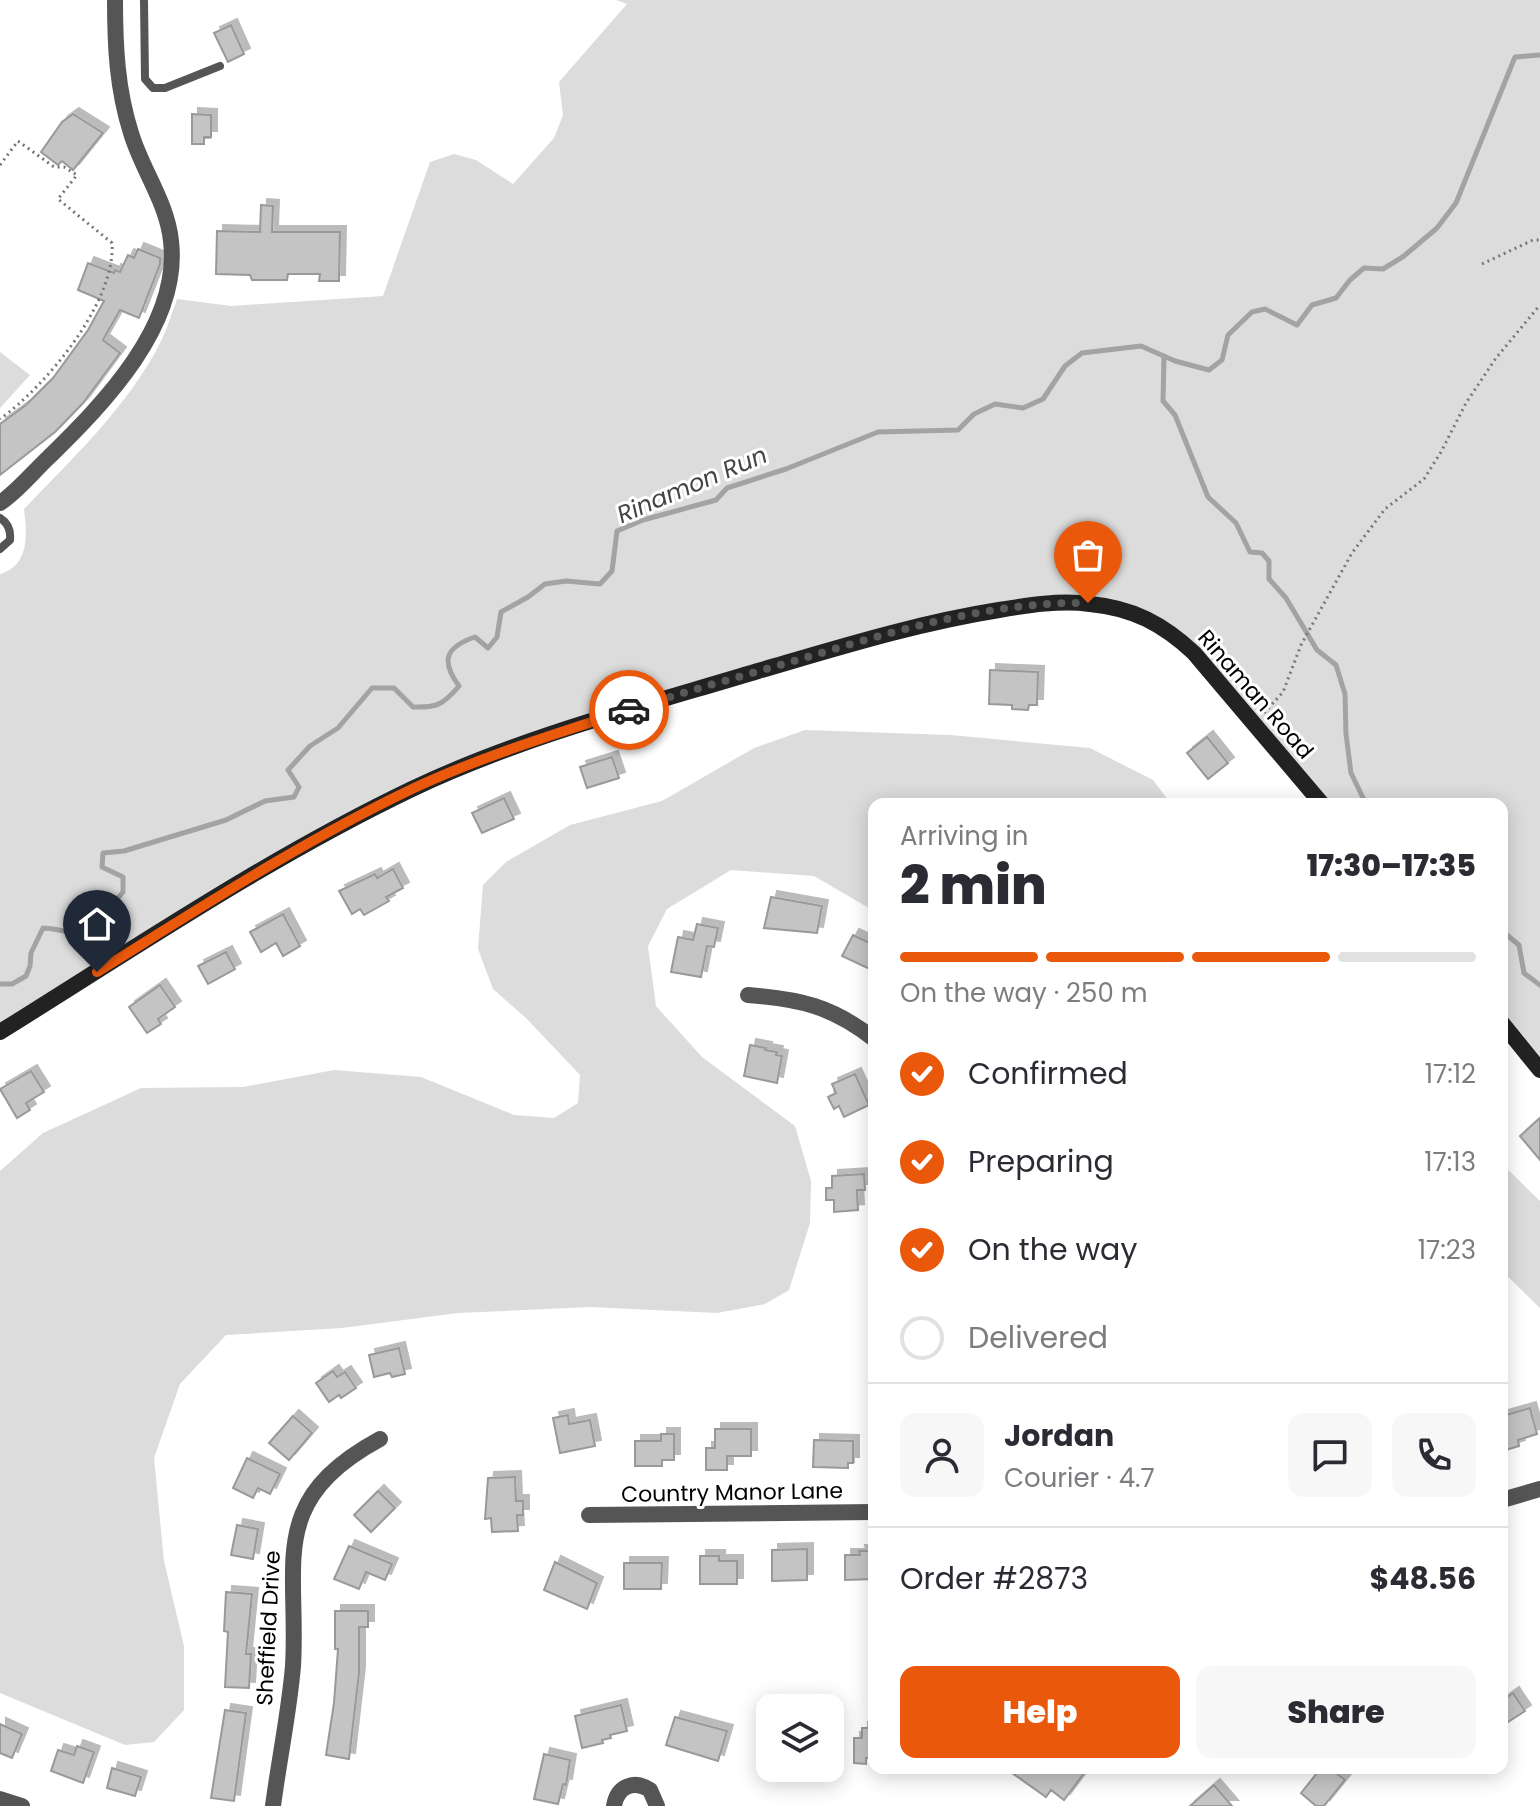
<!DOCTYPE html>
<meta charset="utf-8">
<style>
:root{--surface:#fff;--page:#f7f7f7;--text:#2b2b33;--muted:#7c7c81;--line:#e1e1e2;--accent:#ea580c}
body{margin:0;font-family:Poppins,sans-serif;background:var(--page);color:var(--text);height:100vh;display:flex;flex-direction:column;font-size:30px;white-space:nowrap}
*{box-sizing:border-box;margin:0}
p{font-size:26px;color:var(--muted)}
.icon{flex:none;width:44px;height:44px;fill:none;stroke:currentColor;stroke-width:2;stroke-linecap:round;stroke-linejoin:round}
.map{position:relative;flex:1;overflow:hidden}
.panel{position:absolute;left:868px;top:798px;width:640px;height:976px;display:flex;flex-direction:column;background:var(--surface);border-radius:16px;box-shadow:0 4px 20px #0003}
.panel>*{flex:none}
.fabs{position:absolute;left:756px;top:1694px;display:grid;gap:16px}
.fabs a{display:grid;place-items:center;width:88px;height:88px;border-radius:16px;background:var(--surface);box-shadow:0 4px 20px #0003;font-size:40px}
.pin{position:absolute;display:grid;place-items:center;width:68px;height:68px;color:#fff;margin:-82px -34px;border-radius:50% 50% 50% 0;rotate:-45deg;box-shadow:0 0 8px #0007}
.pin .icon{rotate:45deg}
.courier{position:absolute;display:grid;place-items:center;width:80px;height:80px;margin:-40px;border:6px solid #ea580c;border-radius:50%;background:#fff;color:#222;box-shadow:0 2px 10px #0007}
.head em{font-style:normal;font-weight:800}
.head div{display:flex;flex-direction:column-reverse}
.head{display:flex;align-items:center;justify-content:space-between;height:136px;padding:0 32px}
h1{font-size:52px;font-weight:800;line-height:60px}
.bar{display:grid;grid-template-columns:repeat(4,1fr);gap:12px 8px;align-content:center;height:96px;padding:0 32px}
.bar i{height:10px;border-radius:6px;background:var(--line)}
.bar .on{background:var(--accent)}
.bar p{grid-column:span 4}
.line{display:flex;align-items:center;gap:20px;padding:0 32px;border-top:2px solid var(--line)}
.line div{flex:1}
.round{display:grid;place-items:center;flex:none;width:84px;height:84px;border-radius:16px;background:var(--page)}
ol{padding:0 32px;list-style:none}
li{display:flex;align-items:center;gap:24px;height:88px}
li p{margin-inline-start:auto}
li .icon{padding:8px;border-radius:50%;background:var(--accent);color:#fff;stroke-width:4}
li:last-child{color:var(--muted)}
li i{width:44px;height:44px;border:4px solid var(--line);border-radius:50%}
.button{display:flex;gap:16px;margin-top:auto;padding:16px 32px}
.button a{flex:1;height:92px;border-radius:16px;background:var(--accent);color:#fff;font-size:32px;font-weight:800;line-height:92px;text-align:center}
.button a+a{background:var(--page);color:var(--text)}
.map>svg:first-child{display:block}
.green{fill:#dcdcdc}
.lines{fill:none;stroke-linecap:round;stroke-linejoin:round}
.stream{stroke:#a3a3a3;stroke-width:5}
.building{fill:#c4c4c4;stroke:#999;stroke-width:2;filter:url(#shadow)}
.path{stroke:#777;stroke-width:3;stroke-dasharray:2 4;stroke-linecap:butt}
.lane{stroke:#555;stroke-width:8}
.street{stroke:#555;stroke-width:16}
.secondary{stroke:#222;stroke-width:16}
.done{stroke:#595959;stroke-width:8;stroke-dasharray:0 14.4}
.route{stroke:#ea580c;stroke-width:10}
.labels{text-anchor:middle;stroke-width:6;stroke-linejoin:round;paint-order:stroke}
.street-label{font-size:22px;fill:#000;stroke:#fff}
.water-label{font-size:24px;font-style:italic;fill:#444;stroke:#fff}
</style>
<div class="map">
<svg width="1540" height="1806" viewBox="0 0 1540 1806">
<defs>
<filter id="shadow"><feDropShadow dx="6" dy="-6" stdDeviation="0" flood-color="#0004"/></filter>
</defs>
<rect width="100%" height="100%" fill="#fff"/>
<g class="green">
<path d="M616 0H1540V1070L1502 1023V804H1322L1177 637 1088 603 972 614 645 705 411 790 0 1032V574C30 565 27 534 24 509 72 459 122 412 156 351 165 335 171 316 177 299L231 306 383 296 430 162 454 154 476 160 513 184 554 138 563 115 559 82 627 4Z"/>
<path d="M0 352 30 375 0 408Z"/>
<path d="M805 730 950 735 1090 748 1153 780 1171 804H874V911L814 876 731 870 667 909 648 946 656 1006 702 1057 795 1126 811 1181 810 1223 789 1290 765 1304 717 1313 591 1307 458 1313 342 1328 226 1335 180 1384 154 1458 164 1561 184 1646V1710L154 1742 125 1745 0 1693V1171L43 1133 141 1088 243 1087 334 1070 421 1077 514 1115 554 1118 578 1103 580 1075 526 1018 493 989 478 949 483 885 506 862 570 825 662 801 754 748Z"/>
<path d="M1502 1164 1540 1201V1308L1502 1271Z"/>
</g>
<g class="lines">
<g class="stream">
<path d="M1164 356 1163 401 1175 415 1208 497 1236 523 1250 552 1262 553 1269 561V579L1286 598 1317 650 1336 665 1345 694 1346 734 1351 773 1366 804"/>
<path d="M1502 931 1519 945 1524 973 1540 985"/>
<path d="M0 984H12L26 976 30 966 31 953 43 928C61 929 74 933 89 944L104 935 99 927 103 916 123 892V877L102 867 103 853 124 851 226 820 265 801 294 797 299 787 288 770 310 746 338 728 372 688H394L413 707C437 708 444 704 459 686 440 660 446 647 475 637L488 648 497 637 501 612 528 597 545 584 566 581 600 584 612 571 617 531 643 520 716 500 727 488 786 469 878 432 958 430 974 414 995 404 1023 408 1043 399 1065 366 1082 353 1141 346 1175 361 1209 370 1222 360 1228 335 1252 312 1265 309 1297 325 1312 305 1336 298 1350 280 1364 268 1383 269 1404 256 1437 228 1456 203 1515 57 1540 55"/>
</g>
</g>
<g class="building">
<path d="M231 25 244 54 228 62 214 33Z"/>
<path d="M73 114 103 133 73 170 62 161 58 165 41 152 62 122Z"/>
<path d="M192 114 211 115V137H204V144H192Z"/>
<path d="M261 205 273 206 272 232H340L339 281H319L320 274H288L287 280H252L250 275 216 274 217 231 260 232Z"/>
<path d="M138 249 160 258V264L139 318 120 310 103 340 120 353 83 403 55 432 0 475V424L26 405 53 378 88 330 104 301 78 290 88 263 114 273 115 270 120 272 128 255 134 258Z"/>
<path d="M990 670 1038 672 1037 705H1029L1028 710 1012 709V705L989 704Z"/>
<path d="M1207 737 1228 763 1208 779 1187 753Z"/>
<path d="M612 757 619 778 587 788 580 767Z"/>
<path d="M504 798 514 819 482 833 472 813Z"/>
<path d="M393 869 403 888 386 897 389 901 364 915 360 909 352 914 339 891 375 874 377 878Z"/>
<path d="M771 897 822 906 817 933 764 928Z"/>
<path d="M283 914 300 946 283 956 276 943 261 952 250 932Z"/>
<path d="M697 924 718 928 714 947 707 946 701 977 671 972 678 937 693 940Z"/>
<path d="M853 935 874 945V971L842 956Z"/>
<path d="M226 952 235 969 208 984 198 966Z"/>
<path d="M160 985 175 1007 158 1019 161 1024 147 1033 129 1007Z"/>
<path d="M750 1045 766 1048 765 1050 777 1052 776 1055 782 1056 777 1083 744 1076Z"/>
<path d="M31 1071 44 1092 26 1103 30 1110 17 1118 0 1089Z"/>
<path d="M855 1074 869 1105 844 1117 839 1106 834 1109 828 1097 836 1093 832 1084Z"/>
<path d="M1540 1118V1160L1520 1136Z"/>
<path d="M864 1174 865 1190H857L858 1210 834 1212V1200H826V1188H832V1176Z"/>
<path d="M399 1348 405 1374 392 1377 390 1373 374 1377 369 1355Z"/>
<path d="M333 1371 337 1377 345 1372 356 1388 341 1398 339 1395 329 1402 316 1383Z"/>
<path d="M1530 1408 1537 1434 1518 1440 1519 1446 1506 1450 1502 1435V1416Z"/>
<path d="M568 1415 569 1424 590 1420 595 1446 560 1453 553 1418Z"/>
<path d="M293 1416 312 1433 289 1460 269 1443Z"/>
<path d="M715 1429H751V1456H727V1470H706V1448H715Z"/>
<path d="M661 1434H674V1460H662V1466H635V1441H661Z"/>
<path d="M814 1440 853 1441V1463H848V1468L813 1467Z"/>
<path d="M247 1458 280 1474 270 1494 258 1488 253 1498 233 1488Z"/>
<path d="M515 1477 516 1501H523V1515H517L518 1531 492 1532 491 1518 485 1519 488 1478Z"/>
<path d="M378 1491 395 1508 371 1532 354 1515Z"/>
<path d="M237 1525 258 1529 253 1559 231 1555Z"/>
<path d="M349 1546 392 1564 385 1580 366 1572 359 1589 334 1579Z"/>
<path d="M807 1549V1580L772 1581V1550Z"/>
<path d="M859 1551H874V1579L845 1580V1555H860Z"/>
<path d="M700 1556H719V1561H737V1584H700Z"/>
<path d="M555 1562 597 1583 587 1609 544 1590Z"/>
<path d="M624 1563H662L661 1589H624Z"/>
<path d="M226 1592 252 1594 246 1654H251L249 1688 225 1687 228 1632 224 1631Z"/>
<path d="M335 1611H368V1627H359V1673L349 1759 326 1755 334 1703 338 1649H335Z"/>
<path d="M1513 1693 1525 1711 1502 1726V1701Z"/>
<path d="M621 1705 627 1731 610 1735 611 1738 602 1740 603 1743 582 1748 575 1716Z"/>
<path d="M225 1710 246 1713 234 1801 211 1798Z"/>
<path d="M675 1717 727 1731 718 1761 666 1745Z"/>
<path d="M0 1724 22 1734 12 1758 0 1753Z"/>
<path d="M862 1728H874V1758H866V1764L854 1763V1738H862Z"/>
<path d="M77 1746 94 1752 83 1783 51 1771 58 1750 74 1755Z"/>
<path d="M544 1754 570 1760 566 1785 563 1784 558 1804 534 1799Z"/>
<path d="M112 1768 141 1777 135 1796 107 1788Z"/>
<path d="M1005 1768H1088L1064 1800 1051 1790 1046 1797Z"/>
<path d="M1321 1768H1330L1345 1780 1324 1806H1316L1301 1793Z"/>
<path d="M1214 1785 1232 1806H1190Z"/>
</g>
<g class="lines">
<g class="path">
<path d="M0 165 18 141 54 167H64L77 175 58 199 112 243C116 302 46 386 0 419"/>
<path d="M1482 264 1533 240H1540"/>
<path d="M1264 713 1283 692 1301 645 1352 553 1385 509 1424 479 1441 452 1466 403 1496 358 1540 305"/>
</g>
<g class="lane">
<path d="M144 0 145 79 153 88H165L220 66"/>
<path d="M0 518C8 523 11 530 10 540L0 549"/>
</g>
<g class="street">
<path d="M0 503C18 491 33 472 49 457 104 403 181 325 171 241 167 202 142 170 131 133 117 89 115 46 115 0"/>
<path d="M748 995C800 999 832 1006 874 1039"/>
<path d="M1502 1500 1540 1489"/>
<path d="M589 1515 874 1512"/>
<path d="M0 1799 22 1806"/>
<path d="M273 1806C279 1760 289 1713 293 1666 299 1562 266 1501 380 1439"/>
<path d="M614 1806C617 1787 633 1779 650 1790L657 1806"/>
</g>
<g class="secondary">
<path d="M1502 1023 1540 1070"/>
<path d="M0 1032C135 948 268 858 412 789 521 737 642 706 758 671 837 648 917 623 999 610 1029 605 1060 600 1090 604 1133 608 1163 624 1194 653L1322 804"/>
</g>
</g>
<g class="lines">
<path class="done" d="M629 710C683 692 739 677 794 661 888 633 989 601 1088 603"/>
<path class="route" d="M97 972C200 908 303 841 412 789 482 756 556 734 629 710"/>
</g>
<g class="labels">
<g class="street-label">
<text transform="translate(1256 694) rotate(49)" y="8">Rinaman Road</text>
<text transform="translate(732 1492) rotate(-1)" y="8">Country Manor Lane</text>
<text transform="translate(268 1628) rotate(-87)" y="8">Sheffield Drive</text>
</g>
<g class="water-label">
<text transform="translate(692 485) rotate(-23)" y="8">Rinamon Run</text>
</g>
</g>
</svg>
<div class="fabs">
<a><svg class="icon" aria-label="layers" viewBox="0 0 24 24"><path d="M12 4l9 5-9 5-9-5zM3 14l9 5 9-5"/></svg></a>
</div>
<div class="pin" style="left:1088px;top:603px;background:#ea580c"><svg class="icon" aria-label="bag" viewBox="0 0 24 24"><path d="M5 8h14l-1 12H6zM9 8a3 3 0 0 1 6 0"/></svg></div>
<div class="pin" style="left:97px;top:972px;background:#1f2937"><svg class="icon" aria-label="home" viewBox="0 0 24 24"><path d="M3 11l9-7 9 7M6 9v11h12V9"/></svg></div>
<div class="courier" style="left:629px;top:710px"><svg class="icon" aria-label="car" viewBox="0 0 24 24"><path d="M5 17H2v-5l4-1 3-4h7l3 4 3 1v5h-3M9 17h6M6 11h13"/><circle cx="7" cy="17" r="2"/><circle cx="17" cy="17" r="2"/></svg></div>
<section class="panel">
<div class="head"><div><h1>2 min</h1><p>Arriving in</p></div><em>17:30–17:35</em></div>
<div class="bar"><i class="on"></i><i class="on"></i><i class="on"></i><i></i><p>On the way · 250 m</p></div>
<ol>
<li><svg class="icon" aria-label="check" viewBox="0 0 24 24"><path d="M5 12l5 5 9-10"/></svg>Confirmed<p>17:12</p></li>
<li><svg class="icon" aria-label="check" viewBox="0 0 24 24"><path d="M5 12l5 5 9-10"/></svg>Preparing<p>17:13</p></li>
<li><svg class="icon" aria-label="check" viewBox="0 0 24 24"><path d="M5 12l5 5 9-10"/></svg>On the way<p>17:23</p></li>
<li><i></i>Delivered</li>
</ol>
<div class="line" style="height:144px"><a class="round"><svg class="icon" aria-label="person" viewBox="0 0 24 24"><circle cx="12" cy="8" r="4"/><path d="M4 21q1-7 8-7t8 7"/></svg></a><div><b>Jordan</b><p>Courier · 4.7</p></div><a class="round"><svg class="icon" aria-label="chat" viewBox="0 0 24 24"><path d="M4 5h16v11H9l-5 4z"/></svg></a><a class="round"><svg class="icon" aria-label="phone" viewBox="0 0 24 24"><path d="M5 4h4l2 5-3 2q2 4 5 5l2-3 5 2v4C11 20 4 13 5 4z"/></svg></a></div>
<div class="line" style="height:104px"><div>Order #2873</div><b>$48.56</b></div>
<div class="button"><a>Help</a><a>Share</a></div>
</section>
</div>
